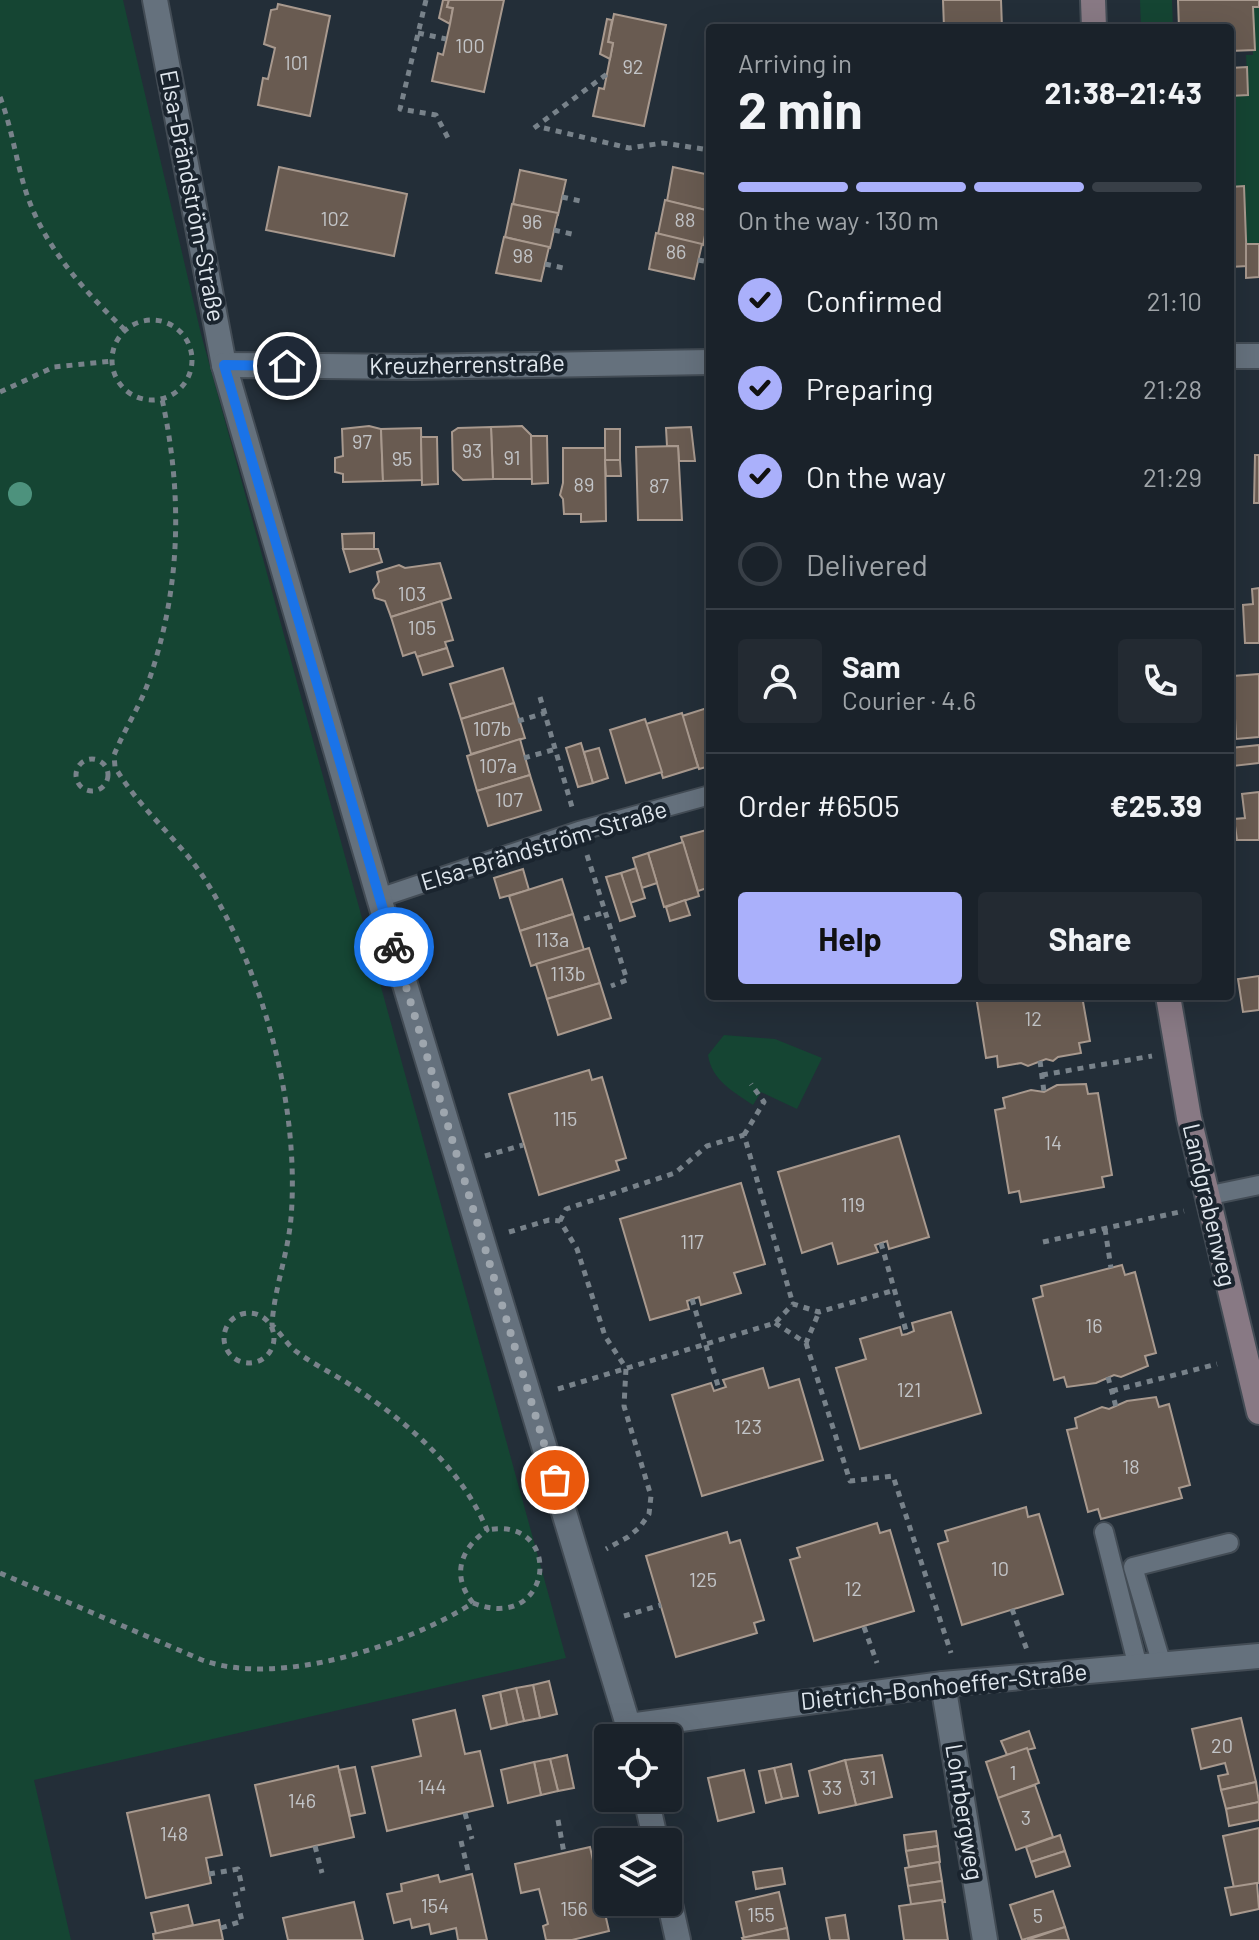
<!DOCTYPE html>
<meta charset="utf-8">
<style>
:root{--surface:#1a222a;--page:#232a32;--text:#f1f3f6;--muted:#9fa4a8;--line:#383f47;--accent:#aab0fb}
body{margin:0;font-family:Barlow,sans-serif;background:var(--page);color:var(--text);height:100vh;display:flex;flex-direction:column;font-size:30px;white-space:nowrap}
*{box-sizing:border-box;margin:0}
p{font-size:26px;color:var(--muted)}
.icon{flex:none;width:44px;height:44px;fill:none;stroke:currentColor;stroke-width:2;stroke-linecap:round;stroke-linejoin:round}
.map{position:relative;flex:1;overflow:hidden}
.panel{position:absolute;left:706px;top:24px;width:528px;height:976px;display:flex;flex-direction:column;background:var(--surface);border-radius:8px;box-shadow:0 8px 32px #0002,0 0 0 2px var(--line)}
.panel>*{flex:none}
.fabs{position:absolute;left:594px;top:1724px;display:grid;gap:16px}
.fabs a{display:grid;place-items:center;width:88px;height:88px;border-radius:8px;background:var(--surface);box-shadow:0 8px 32px #0002,0 0 0 2px var(--line);font-size:40px}
.pin{position:absolute;display:grid;place-items:center;width:68px;height:68px;color:#fff;margin:-34px;border:4px solid #fff;border-radius:50%;box-shadow:0 2px 8px #0007}
.courier{position:absolute;display:grid;place-items:center;width:80px;height:80px;margin:-40px;border:6px solid #1a73e8;border-radius:50%;background:#fff;color:#222;box-shadow:0 2px 10px #0007}
.overview em{font-style:normal;font-weight:700}
.overview div{display:flex;flex-direction:column-reverse}
.overview{display:flex;align-items:center;justify-content:space-between;height:136px;padding:0 32px}
h1{font-size:52px;font-weight:700;line-height:60px}
.bar{display:grid;grid-template-columns:repeat(4,1fr);gap:12px 8px;align-content:center;height:96px;padding:0 32px}
.bar i{height:10px;border-radius:6px;background:var(--line)}
.bar .current{background:var(--accent)}
.bar p{grid-column:span 4}
.line{display:flex;align-items:center;gap:20px;padding:0 32px;border-top:2px solid var(--line)}
.line div{flex:1}
.round{display:grid;place-items:center;flex:none;width:84px;height:84px;border-radius:8px;background:var(--page)}
ol{padding:0 32px;list-style:none}
li{display:flex;align-items:center;gap:24px;height:88px}
li p{margin-inline-start:auto}
li .icon{padding:8px;border-radius:50%;background:var(--accent);color:#111;stroke-width:4}
li:last-child{color:var(--muted)}
li i{width:44px;height:44px;border:4px solid var(--line);border-radius:50%}
.cta{display:flex;gap:16px;margin-top:auto;padding:16px 32px}
.cta a{flex:1;height:92px;border-radius:8px;background:var(--accent);color:#111;font-size:32px;font-weight:700;line-height:92px;text-align:center}
.cta a+a{background:var(--page);color:var(--text)}
.map>svg:first-child{display:block}
.green{fill:#154533}
.building{fill:#695b51;stroke:#a8998e;stroke-width:2}
.lines{fill:none;stroke-linecap:round;stroke-linejoin:round}
.lane-casing{stroke:#434c55;stroke-width:22}
.street-casing{stroke:#434c55;stroke-width:28}
.secondary-casing{stroke:#434c55;stroke-width:28}
.path{stroke:#78828a;stroke-width:5;stroke-dasharray:6 6;stroke-linecap:butt}
.lane{stroke:#65717d;stroke-width:18}
.street{stroke:#65717d;stroke-width:24}
.secondary{stroke:#887984;stroke-width:24}
.tree{fill:#4d927d}
.done{stroke:#9ea6ae;stroke-width:8;stroke-dasharray:0 14.4}
.route{stroke:#1a73e8;stroke-width:10}
.labels{text-anchor:middle;stroke-width:8;stroke-linejoin:round;paint-order:stroke}
.number-label{font-size:20px;fill:#c2c4c7}
.street-label{font-size:24px;fill:#e0e7ee;stroke:#1a242e}
</style>
<div class="map">
<svg width="1259" height="1940" viewBox="0 0 1259 1940">
<rect width="100%" height="100%" fill="#232e38"/>
<g class="green">
<path d="M0 0H123L201 334 566 1658 34 1780 71 1940H0Z"/>
<path d="M1140 0H1172L1173 28H1141Z"/>
<path d="M1251 0H1259V246L1241 247 1230 191V159H1234L1230 96 1248 94 1246 55H1253Z"/>
<path d="M724 1035 775 1039 822 1058 797 1109 761 1092 753 1105C733 1091 712 1081 708 1055Z"/>
</g>
<g class="building">
<path d="M443 0H449L447 7 453 8 450 24 439 18Z"/>
<path d="M449 0H504L484 92 432 81 438 53 443 55 450 24 453 8 447 7Z"/>
<path d="M943 0H1001L1002 28H944Z"/>
<path d="M1178 0H1259V7H1253L1255 50 1230 51V28H1179Z"/>
<path d="M278 4 330 16 310 116 258 105 263 78 268 79 275 48 264 44 271 10 277 9Z"/>
<path d="M614 14 666 25 644 126 593 116 599 88 604 89 613 43 608 42Z"/>
<path d="M607 19 612 20 608 42 613 43 610 59 600 54Z"/>
<path d="M1247 67 1248 95 1230 96V68Z"/>
<path d="M279 167 407 194 394 256 266 230Z"/>
<path d="M673 167 710 175V211L667 201Z"/>
<path d="M520 170 566 180 558 215 513 204Z"/>
<path d="M1244 186 1247 266 1230 267V187Z"/>
<path d="M665 200 710 211 703 245 658 234Z"/>
<path d="M512 204 558 213 550 248 505 237Z"/>
<path d="M656 233 702 244 694 279 649 269Z"/>
<path d="M504 237 549 247 541 281 496 273Z"/>
<path d="M1246 244H1259V277L1246 278Z"/>
<path d="M369 426 381 429 383 481 343 482V474L335 472V458L343 456 342 429Z"/>
<path d="M522 426 531 435 532 479H493L491 427Z"/>
<path d="M491 427 493 479 463 480 453 470 452 432 458 428Z"/>
<path d="M691 427 695 461H679L678 446H667L666 428Z"/>
<path d="M421 428 422 480 383 481 381 429Z"/>
<rect x="605" y="429" width="15" height="31"/>
<path d="M531 436H547L548 483 532 484Z"/>
<path d="M421 437H437L438 484 422 485Z"/>
<path d="M678 446 682 520H638L636 447Z"/>
<path d="M563 448H605L606 521 581 522V514H564L563 499 560 495 563 483Z"/>
<path d="M1255 455H1259V503H1254Z"/>
<path d="M605 460H620L621 476H606Z"/>
<path d="M374 533V549H343L342 534Z"/>
<path d="M343 549H378L382 562 350 572Z"/>
<path d="M440 563 451 598 391 617 385 601 375 598 373 590 379 582 377 572 399 565 405 568Z"/>
<path d="M1259 588V643H1245L1243 605 1253 604 1252 589Z"/>
<path d="M441 601 453 640 445 642 447 648 417 657 415 652 403 656 391 617Z"/>
<path d="M447 648 453 666 423 675 417 657Z"/>
<path d="M503 668 514 703 461 719 450 684Z"/>
<path d="M1259 674V737L1236 739 1233 676Z"/>
<path d="M514 703 525 738 471 754 461 719Z"/>
<path d="M710 707V766L699 769 682 716Z"/>
<path d="M682 713 698 767 663 778 646 724Z"/>
<path d="M645 719 662 772 626 783 610 730Z"/>
<path d="M520 739 530 775 477 791 467 756Z"/>
<path d="M581 743 593 783 578 787 566 748Z"/>
<path d="M1259 745V763L1233 766 1231 748Z"/>
<path d="M599 748 608 778 593 783 584 752Z"/>
<path d="M530 775 541 810 488 826 477 791Z"/>
<path d="M1259 792V840H1237L1234 819 1245 818 1242 794Z"/>
<path d="M710 829V887L698 891 681 837Z"/>
<path d="M683 842 699 896 664 907 648 853Z"/>
<path d="M648 853 657 883 642 888 633 858Z"/>
<path d="M636 868 645 898 630 903 621 873Z"/>
<path d="M523 869 529 890 500 898 494 878Z"/>
<path d="M621 873 635 916 620 921 606 877Z"/>
<path d="M562 879 573 914 520 931 509 896Z"/>
<path d="M685 900 690 915 670 921 666 907Z"/>
<path d="M573 914 584 950 531 966 520 931Z"/>
<path d="M589 948 600 983 547 999 536 964Z"/>
<path d="M1259 976V1010L1243 1012 1238 979Z"/>
<path d="M600 983 611 1018 558 1035 547 999Z"/>
<path d="M976 996H1082L1090 1041 1079 1043 1081 1053 1058 1057 1053 1061 1046 1059 1028 1066 1021 1063 998 1067 997 1056 986 1058Z"/>
<path d="M589 1070 592 1080 602 1077 626 1158 616 1161 619 1170 539 1195 509 1094Z"/>
<path d="M1086 1084 1088 1094 1098 1093 1112 1175 1102 1177 1104 1187 1021 1202 1019 1191 1009 1193 995 1110 1005 1108 1003 1098 1031 1090 1044 1092 1057 1085Z"/>
<path d="M899 1136 929 1237 889 1249 887 1241 875 1245 878 1252 838 1264 832 1243 802 1253 778 1172Z"/>
<path d="M741 1183 765 1264 734 1273 741 1293 701 1305 699 1297 687 1301 689 1309 650 1320 620 1219Z"/>
<path d="M1122 1265 1125 1275 1135 1272 1156 1353 1145 1356 1148 1366 1121 1377 1114 1375 1096 1383 1067 1387 1064 1377 1054 1380 1033 1299 1043 1296 1041 1286Z"/>
<path d="M951 1312 981 1413 860 1449 836 1368 866 1359 860 1339 900 1327 902 1335 907 1334 914 1331 912 1323Z"/>
<path d="M763 1368 769 1388 799 1379 823 1460 702 1496 672 1395 711 1383 714 1391 726 1387 723 1380Z"/>
<path d="M1156 1397 1159 1407 1169 1404 1190 1485 1179 1488 1182 1498 1101 1519 1098 1509 1088 1512 1067 1430 1077 1428 1075 1418 1102 1407 1109 1409 1127 1401Z"/>
<path d="M1026 1507 1028 1517 1039 1514 1063 1594 962 1625 938 1544 948 1541 945 1531Z"/>
<path d="M877 1523 880 1533 890 1530 914 1611 814 1641 790 1560 800 1557 797 1548Z"/>
<path d="M727 1532 730 1543 740 1540 764 1620 754 1623 757 1633 676 1657 646 1556Z"/>
<path d="M549 1681 557 1714 540 1718 533 1685Z"/>
<path d="M533 1685 540 1718 524 1721 516 1688Z"/>
<path d="M516 1688 524 1721 507 1725 500 1692Z"/>
<path d="M500 1692 507 1725 491 1729 483 1696Z"/>
<path d="M455 1710 465 1754 480 1751 493 1806 387 1831 372 1767 421 1756 413 1720Z"/>
<path d="M1241 1718 1256 1782 1221 1790 1218 1776 1228 1774 1225 1763 1201 1769 1192 1729Z"/>
<path d="M1029 1731 1035 1748 1007 1755 1001 1741Z"/>
<path d="M1027 1748 1039 1783 998 1798 986 1762Z"/>
<path d="M567 1755 574 1788 558 1791 550 1759Z"/>
<path d="M882 1755 892 1797 856 1805 845 1760Z"/>
<path d="M550 1759 558 1791 541 1795 534 1762Z"/>
<path d="M845 1760 856 1805 819 1813 809 1771Z"/>
<path d="M534 1762 541 1795 508 1803 501 1770Z"/>
<path d="M791 1764 798 1796 782 1799 774 1768Z"/>
<path d="M338 1766 354 1837 271 1856 255 1785Z"/>
<path d="M355 1767 365 1813 350 1816 339 1770Z"/>
<path d="M774 1768 782 1799 766 1803 759 1771Z"/>
<path d="M744 1770 754 1812 718 1821 708 1778Z"/>
<path d="M1256 1782 1259 1802 1226 1809 1221 1790Z"/>
<path d="M1035 1785 1053 1837 1016 1850 998 1798Z"/>
<path d="M209 1795 222 1855 206 1858 211 1883 146 1898 127 1813Z"/>
<path d="M1259 1802V1820L1229 1826 1226 1809Z"/>
<path d="M1259 1828V1883L1234 1888 1223 1836Z"/>
<path d="M936 1831 938 1846 906 1851 904 1835Z"/>
<path d="M1060 1835 1065 1851 1031 1862 1026 1847Z"/>
<path d="M938 1846 940 1862 909 1867 906 1851Z"/>
<path d="M590 1847 609 1931 572 1940H546L543 1926 548 1924 539 1889 521 1893 515 1864Z"/>
<path d="M1065 1851 1070 1866 1036 1877 1031 1862Z"/>
<path d="M939 1862 942 1881 908 1886 905 1868Z"/>
<path d="M782 1868 785 1884 756 1889 753 1872Z"/>
<path d="M472 1874 487 1940H458L456 1928 431 1934 429 1924 412 1928 410 1919 394 1923 387 1894 402 1891 401 1884 438 1875 440 1882Z"/>
<path d="M942 1881 945 1902 911 1904 908 1886Z"/>
<path d="M1257 1883 1259 1909 1231 1915 1225 1888Z"/>
<path d="M1053 1891 1065 1927 1022 1940 1010 1905Z"/>
<path d="M779 1892 787 1928 744 1938 736 1902Z"/>
<path d="M942 1900 948 1940H904L899 1906Z"/>
<path d="M354 1902 363 1940H288L283 1918Z"/>
<path d="M188 1905 193 1925 156 1934 151 1913Z"/>
<path d="M845 1915 849 1940H830L826 1918Z"/>
<path d="M219 1920 223 1940H154L153 1934Z"/>
<path d="M1065 1927 1069 1940H1027Z"/>
<path d="M787 1928 789 1940H743L742 1938Z"/>
</g>
<g class="lines">
<g class="lane-casing">
<g id="lane">
<path d="M379 898 579 831 710 795"/>
<path d="M1206 1196 1259 1185"/>
<path d="M1104 1532 1138 1667"/>
<path d="M1162 1665 1133 1567 1229 1543"/>
</g>
</g>
<g class="street-casing">
<g id="street">
<path d="M155 0 224 365 379 898 632 1738"/>
<path d="M1230 356H1259"/>
<path d="M224 365 413 367 710 362"/>
<path d="M943 1684 985 1940"/>
<path d="M629 1726 943 1684 1259 1656"/>
<path d="M646 1798 656 1842"/>
<path d="M668 1895 678 1940"/>
</g>
</g>
<g class="secondary-casing">
<g id="secondary">
<path d="M1093 0 1094 28"/>
<path d="M1168 996 1189 1118 1259 1412"/>
</g>
</g>
<g class="path">
<path d="M426 0 400 109 436 115 448 138"/>
<path d="M418 33 446 39"/>
<path d="M0 97C12 128 16 161 26 192 44 247 85 292 126 331"/>
<path d="M534 128 607 74"/>
<path d="M544 128 629 148 663 143 710 150"/>
<path d="M562 197 585 202"/>
<path d="M707 228 710 229"/>
<path d="M554 230 576 235"/>
<path d="M698 260 710 262"/>
<path d="M545 264 568 269"/>
<circle cx="152" cy="360" r="40"/>
<path d="M0 392 54 367 113 361"/>
<path d="M540 697 572 807"/>
<path d="M518 721 545 713"/>
<path d="M524 758 556 749"/>
<circle cx="92" cy="775" r="16"/>
<path d="M587 855 627 980 611 986"/>
<path d="M584 919 605 912"/>
<path d="M1040 1061 1044 1092"/>
<path d="M1042 1075 1152 1056"/>
<path d="M744 1135 764 1102 751 1084"/>
<path d="M485 1156 523 1145"/>
<path d="M560 1221 566 1209 675 1173 707 1146 744 1135 793 1304"/>
<path d="M1105 1229 1111 1268"/>
<path d="M509 1232 549 1220 560 1221 577 1249 605 1336 626 1368 624 1406 651 1496 649 1514 640 1527 628 1537 606 1549"/>
<path d="M1043 1242 1184 1211"/>
<path d="M881 1243 907 1334"/>
<path d="M692 1299 719 1389"/>
<circle cx="249" cy="1338" r="25"/>
<path d="M775 1323 806 1343 819 1312"/>
<path d="M806 1343 850 1481 893 1476 951 1653"/>
<path d="M1108 1377 1116 1407"/>
<path d="M558 1389 775 1323 793 1304 819 1312 895 1290"/>
<path d="M1112 1391 1217 1364"/>
<path d="M0 1573 202 1660C280 1688 406 1645 473 1603 451 1576 460 1549 487 1530 461 1467 405 1420 349 1384 332 1373 313 1364 297 1352 287 1345 281 1333 272 1325 274 1289 288 1254 291 1218 300 1108 264 974 206 881 180 840 139 809 115 767L114 755C124 730 139 708 148 683 181 590 183 495 162 399"/>
<path d="M473 1603C554 1635 565 1515 487 1530"/>
<path d="M1012 1609 1027 1650"/>
<path d="M624 1616 661 1605"/>
<path d="M864 1627 877 1663"/>
<path d="M465 1813 472 1839"/>
<path d="M558 1820 564 1853"/>
<path d="M461 1841 469 1875"/>
<path d="M315 1846 322 1873"/>
<path d="M209 1874 238 1869 243 1891"/>
<path d="M221 1928 242 1921 235 1892"/>
</g>
<use href="#lane" class="lane"/>
<use href="#street" class="street"/>
<use href="#secondary" class="secondary"/>
</g>
<circle class="tree" cx="20" cy="494" r="12"/>
<g class="lines">
<path class="done" d="M394 947 555 1480"/>
<path class="route" d="M287 366 224 365 394 947"/>
</g>
<g class="labels">
<g class="number-label">
<text x="470" y="53">100</text>
<text x="296" y="70">101</text>
<text x="633" y="74">92</text>
<text x="335" y="226">102</text>
<text x="685" y="227">88</text>
<text x="532" y="229">96</text>
<text x="676" y="259">86</text>
<text x="523" y="263">98</text>
<text x="362" y="449">97</text>
<text x="472" y="458">93</text>
<text x="512" y="465">91</text>
<text x="402" y="466">95</text>
<text x="584" y="492">89</text>
<text x="659" y="493">87</text>
<text x="412" y="601">103</text>
<text x="422" y="635">105</text>
<text x="492" y="736">107b</text>
<text x="498" y="773">107a</text>
<text x="509" y="807">107</text>
<text x="552" y="947">113a</text>
<text x="568" y="981">113b</text>
<text x="1033" y="1026">12</text>
<text x="565" y="1126">115</text>
<text x="1053" y="1150">14</text>
<text x="853" y="1212">119</text>
<text x="692" y="1249">117</text>
<text x="1094" y="1333">16</text>
<text x="909" y="1397">121</text>
<text x="748" y="1434">123</text>
<text x="1131" y="1474">18</text>
<text x="1000" y="1576">10</text>
<text x="703" y="1587">125</text>
<text x="853" y="1596">12</text>
<text x="1222" y="1753">20</text>
<text x="1013" y="1780">1</text>
<text x="868" y="1785">31</text>
<text x="432" y="1794">144</text>
<text x="832" y="1795">33</text>
<text x="302" y="1808">146</text>
<text x="1026" y="1825">3</text>
<text x="174" y="1841">148</text>
<text x="435" y="1913">154</text>
<text x="574" y="1916">156</text>
<text x="761" y="1922">155</text>
<text x="1038" y="1923">5</text>
</g>
<g class="street-label">
<text transform="translate(192 196) rotate(79)" y="8">Elsa-Brändström-Straße</text>
<text transform="translate(467 365) rotate(-1)" y="8">Kreuzherrenstraße</text>
<text transform="translate(544 846) rotate(-17)" y="8">Elsa-Brändström-Straße</text>
<text transform="translate(1209 1205) rotate(77)" y="8">Landgrabenweg</text>
<text transform="translate(944 1687) rotate(-6)" y="8">Dietrich-Bonhoeffer-Straße</text>
<text transform="translate(964 1812) rotate(81)" y="8">Lohrbergweg</text>
</g>
</g>
</svg>
<div class="fabs">
<a><svg class="icon" aria-label="locate" viewBox="0 0 24 24"><circle cx="12" cy="12" r="6"/><path d="M12 2v4M12 18v4M2 12h4M18 12h4"/></svg></a>
<a><svg class="icon" aria-label="layers" viewBox="0 0 24 24"><path d="M12 4l9 5-9 5-9-5zM3 14l9 5 9-5"/></svg></a>
</div>
<div class="pin" style="left:555px;top:1480px;background:#ea580c"><svg class="icon" aria-label="bag" viewBox="0 0 24 24"><path d="M5 8h14l-1 12H6zM9 8a3 3 0 0 1 6 0"/></svg></div>
<div class="pin" style="left:287px;top:366px;background:#1f2937"><svg class="icon" aria-label="home" viewBox="0 0 24 24"><path d="M3 11l9-7 9 7M6 9v11h12V9"/></svg></div>
<div class="courier" style="left:394px;top:947px"><svg class="icon" aria-label="bike" viewBox="0 0 24 24"><circle cx="6" cy="16" r="4"/><circle cx="18" cy="16" r="4"/><path d="M6 16l4-8h5l3 8M10 8l3 8H6M13 5h3"/></svg></div>
<section class="panel">
<div class="overview"><div><h1>2 min</h1><p>Arriving in</p></div><em>21:38–21:43</em></div>
<div class="bar"><i class="current"></i><i class="current"></i><i class="current"></i><i></i><p>On the way · 130 m</p></div>
<ol>
<li><svg class="icon" aria-label="check" viewBox="0 0 24 24"><path d="M5 12l5 5 9-10"/></svg>Confirmed<p>21:10</p></li>
<li><svg class="icon" aria-label="check" viewBox="0 0 24 24"><path d="M5 12l5 5 9-10"/></svg>Preparing<p>21:28</p></li>
<li><svg class="icon" aria-label="check" viewBox="0 0 24 24"><path d="M5 12l5 5 9-10"/></svg>On the way<p>21:29</p></li>
<li><i></i>Delivered</li>
</ol>
<div class="line" style="height:144px"><a class="round"><svg class="icon" aria-label="person" viewBox="0 0 24 24"><circle cx="12" cy="8" r="4"/><path d="M4 21q1-7 8-7t8 7"/></svg></a><div><b>Sam</b><p>Courier · 4.6</p></div><a class="round"><svg class="icon" aria-label="phone" viewBox="0 0 24 24"><path d="M5 4h4l2 5-3 2q2 4 5 5l2-3 5 2v4C11 20 4 13 5 4z"/></svg></a></div>
<div class="line" style="height:104px"><div>Order #6505</div><b>€25.39</b></div>
<div class="cta"><a>Help</a><a>Share</a></div>
</section>
</div>
